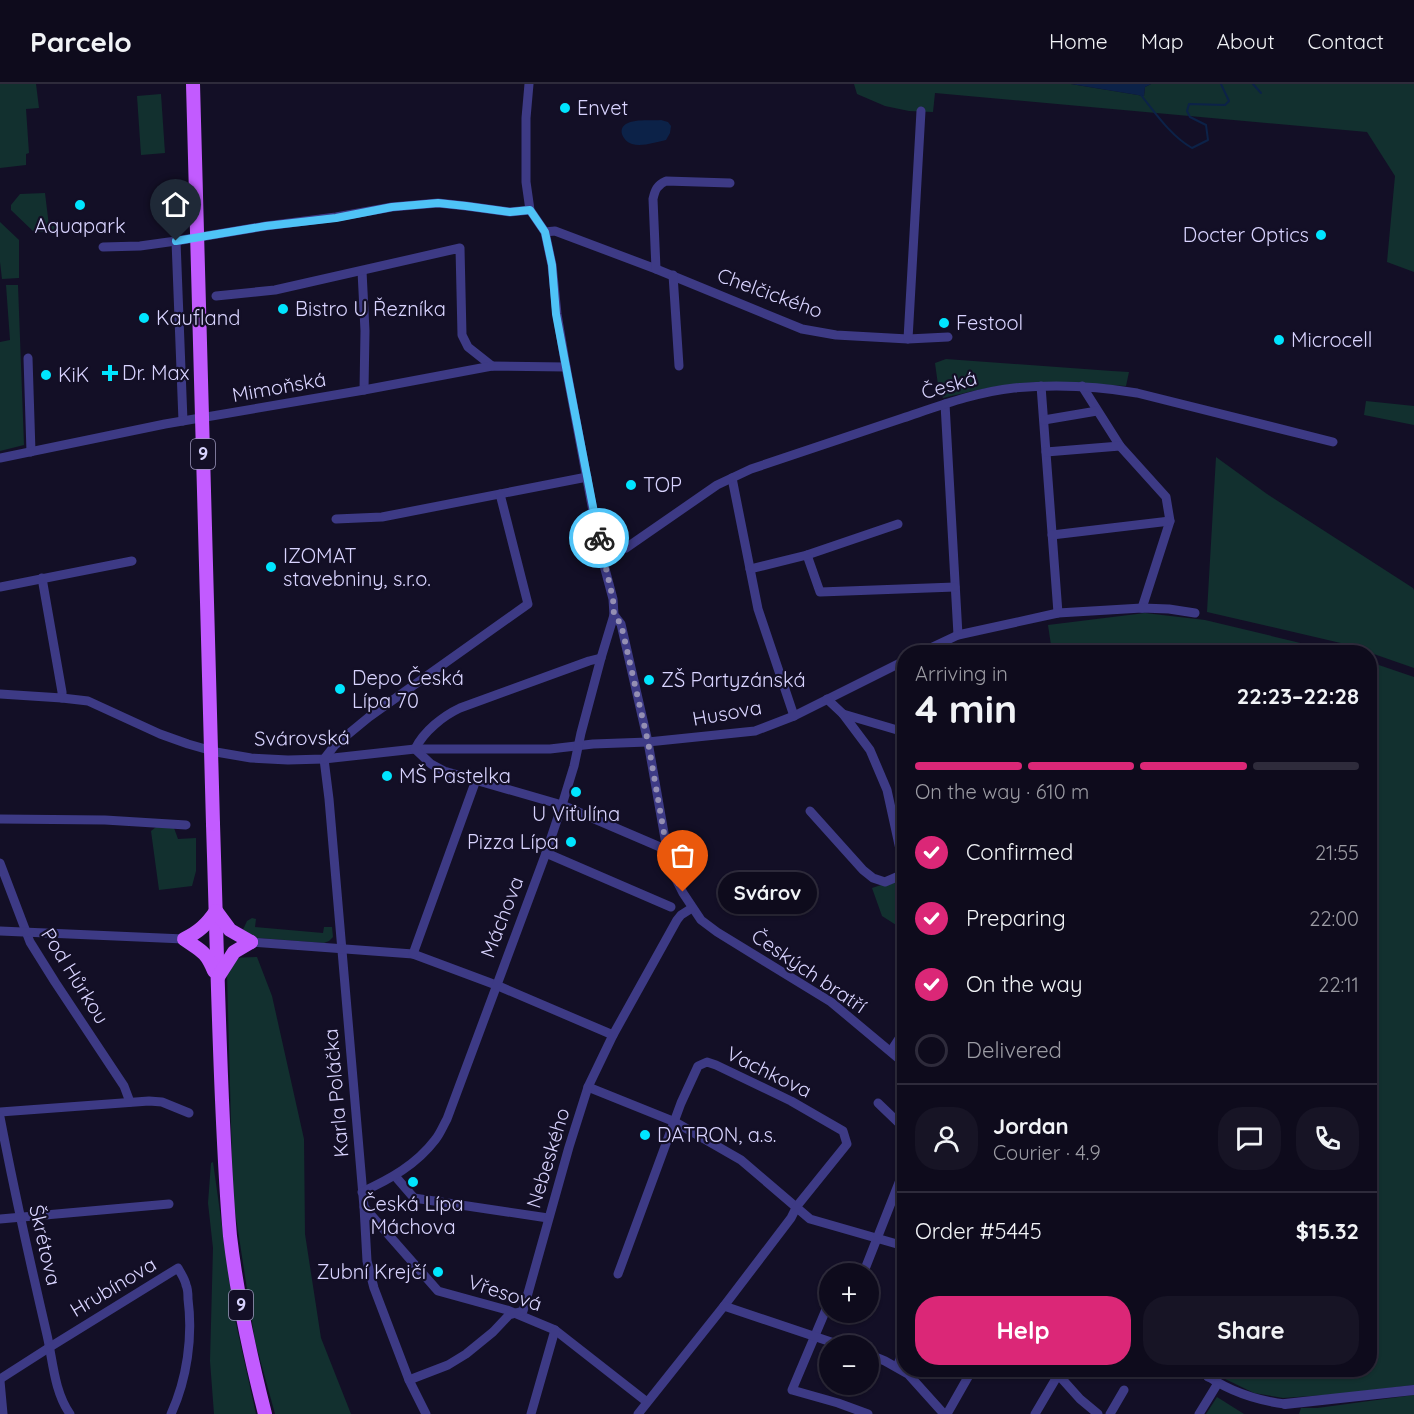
<!DOCTYPE html>
<meta charset="utf-8">
<style>
:root{--surface:#0e0b1c;--page:#171425;--text:#f1f3f6;--muted:#9b9ba3;--line:#2e2b3b;--accent:#db2777}
body{margin:0;font-family:Quicksand,sans-serif;background:var(--page);color:var(--text);height:100vh;display:flex;flex-direction:column;font-size:22px;white-space:nowrap}
*{box-sizing:border-box;margin:0}
p{font-size:20px;color:var(--muted)}
.icon{flex:none;width:33px;height:33px;fill:none;stroke:currentColor;stroke-width:2;stroke-linecap:round;stroke-linejoin:round}
.map{position:relative;flex:1;overflow:hidden}
.side{position:absolute;left:897px;top:561px;width:480px;height:732px;display:flex;flex-direction:column;background:var(--surface);border-radius:24px;box-shadow:0 2px 4px #0004,0 0 0 2px var(--line)}
.side>*{flex:none}
.tools{position:absolute;left:819px;top:1179px;display:grid;gap:12px}
.tools a{display:grid;place-items:center;width:60px;height:60px;border-radius:50%;background:var(--surface);box-shadow:0 2px 4px #0004,0 0 0 2px var(--line);font-size:30px}
.pin{position:absolute;display:grid;place-items:center;width:51px;height:51px;color:#fff;margin:-62px -26px;border-radius:50% 50% 50% 0;rotate:-45deg;box-shadow:0 0 6px #0007}
.pin .icon{rotate:45deg}
.courier{position:absolute;display:grid;place-items:center;width:60px;height:60px;margin:-30px;border:4px solid #4fc3f7;border-radius:50%;background:#fff;color:#222;box-shadow:0 2px 8px #0007}
.bubble{position:absolute;height:42px;border-radius:21px;background:var(--surface);box-shadow:0 2px 4px #0004,0 0 0 2px var(--line);font-size:20px;font-weight:800;line-height:42px;text-align:center}
.overview em{font-style:normal;font-weight:800}
.overview div{display:flex;flex-direction:column-reverse}
.overview{display:flex;align-items:center;justify-content:space-between;height:102px;padding:0 18px}
h1{font-size:39px;font-weight:800;line-height:45px}
.bar{display:grid;grid-template-columns:repeat(4,1fr);gap:9px 6px;align-content:center;height:72px;padding:0 18px}
.bar i{height:8px;border-radius:4px;background:var(--line)}
.bar .current{background:var(--accent)}
.bar p{grid-column:span 4}
.line{display:flex;align-items:center;gap:15px;padding:0 18px;border-top:2px solid var(--line)}
.line div{flex:1}
.round{display:grid;place-items:center;flex:none;width:63px;height:63px;border-radius:24px;background:var(--page)}
ol{padding:0 18px;list-style:none}
li{display:flex;align-items:center;gap:18px;height:66px}
li p{margin-inline-start:auto}
li .icon{padding:6px;border-radius:50%;background:var(--accent);color:#fff;stroke-width:4}
li:last-child{color:var(--muted)}
li i{width:33px;height:33px;border:3px solid var(--line);border-radius:50%}
.primary-button{display:flex;gap:12px;margin-top:auto;padding:12px 18px}
.primary-button a{flex:1;height:69px;border-radius:24px;background:var(--accent);color:#fff;font-size:24px;font-weight:800;line-height:69px;text-align:center}
.primary-button a+a{background:var(--page);color:var(--text)}
header{display:flex;align-items:center;gap:36px;box-sizing:border-box;height:84px;padding:0 30px;background:var(--surface);border-bottom:2px solid var(--line)}
header strong{font-size:28px}
nav{display:flex;gap:33px;margin-inline-start:auto;font-size:21px}
.map>svg:first-child{display:block}
.green{fill:#12302f}
.water{fill:#0c2248}
.lines{fill:none;stroke-linecap:round;stroke-linejoin:round}
.stream{stroke:#0c2248;stroke-width:2}
.minor{stroke:#3d3a85;stroke-width:9}
.tertiary{stroke:#3d3a85;stroke-width:10}
.primary{stroke:#c25bff;stroke-width:14}
.primary-bridge{stroke:#c25bff;stroke-width:14}
.done{stroke:#948fb3;stroke-width:6;stroke-dasharray:0 10.8}
.route{stroke:#4fc3f7;stroke-width:8}
.poi-dot{fill:#00e5ff;stroke:#130f26;stroke-width:2}
.labels{text-anchor:middle;stroke-width:4.5;stroke-linejoin:round;paint-order:stroke}
.shield{fill:#130f26;stroke:#9e99be;stroke-width:1.5}
.shield-label{font-size:18px;font-weight:bold;fill:#d9d4ff}
.poi-label{font-size:20px;fill:#d9d4ff;stroke:#130f26;text-anchor:start}
.street-label{font-size:20px;fill:#d9d4ff;stroke:#130f26}
</style>
<header>
<strong>Parcelo</strong>
<nav><a>Home</a><a>Map</a><a>About</a><a>Contact</a></nav>
</header>
<div class="map">
<svg width="1414" height="1330" viewBox="0 0 1414 1330">
<rect width="100%" height="100%" fill="#130f26"/>
<g class="green">
<path d="M0 0H36L39 24 26 25 29 69 26 70V81L0 84Z"/>
<path d="M854 0H1071L1144 12 1145 3 1151 0H1414V188L1387 178 1395 92 1367 48 935 9 933 28 909 27 885 22 857 10Z"/>
<path d="M161 10 165 69 141 71 137 12Z"/>
<path d="M45 109 49 142H61V148H34L11 126V121L20 110Z"/>
<path d="M0 138 19 156V194L2 195 0 178Z"/>
<path d="M6 201H18L24 361 0 367V258L10 256Z"/>
<path d="M946 275 1112 287 1129 288 1126 302C1092 300 1059 297 1025 299 997 301 970 308 943 314L938 301 935 279Z"/>
<path d="M1366 317 1414 322V341L1364 331Z"/>
<path d="M1216 373 1267 410 1413 504 1414 506V584L1345 560 1207 528Z"/>
<path d="M1145 529 1205 536 1338 568H1052L1048 541Z"/>
<path d="M1370 578 1414 593V1301L1339 1310 1283 1314 1254 1309 1219 1292 1239 1286H1370Z"/>
<path d="M156 743 174 744 178 755 196 754V787L192 802 159 806 151 747Z"/>
<path d="M904 784V846L882 832 872 804 902 794Z"/>
<path d="M252 834 256 835 255 843 323 849 324 843H332L333 853 329 857 324 859 258 854 241 850 247 837Z"/>
<path d="M257 873 272 912 304 1055 305 1150 321 1254 351 1330H275L255 1257 233 1114 227 889 229 874Z"/>
<path d="M213 1078 235 1235 256 1330H214L210 1277 213 1164 208 1119 211 1079Z"/>
<path d="M1414 1311V1330H1299L1301 1324H1317Z"/>
<path d="M1217 1313 1244 1330H1206Z"/>
</g>
<g class="water">
<path d="M1071 0H1151L1145 3 1144 12Z"/>
<path d="M661 36 668 38 671 42 670 49 666 56C656 58 642 63 632 60 623 57 616 44 628 39 637 35 651 37 661 36Z"/>
</g>
<g class="lines">
<g class="stream">
<path d="M1253 0 1261 9"/>
<path d="M1141 11C1156 30 1171 52 1192 64L1208 56 1206 41 1190 33 1187 27 1189 20 1225 21 1229 17 1221 0"/>
</g>
<g class="minor">
<path d="M529 0 526 34V98L530 126 545 148 552 181 557 230 566 283 601 470 613 515 614 531 621 540 648 658 667 766 673 789 683 809 701 836 717 848 831 918 904 979"/>
<path d="M545 148 555 147 656 185 802 245 836 251 908 255 948 253"/>
<path d="M176 157 183 337"/>
<path d="M103 163 140 162 176 157 266 142 336 133 392 123 438 119 466 122 510 128 530 126"/>
<path d="M656 185 653 115C655 106 657 101 666 97L730 99"/>
<path d="M362 187 365 247 364 306"/>
<path d="M673 191 679 282"/>
<path d="M216 212 275 206 460 164 462 251 468 263 492 282"/>
<path d="M908 255 921 27"/>
<path d="M28 274 31 368"/>
<path d="M1041 302 1058 529"/>
<path d="M1082 302 1120 362 1166 413 1170 437 1142 524"/>
<path d="M945 320 958 551"/>
<path d="M1044 336 1097 327"/>
<path d="M1046 368 1120 362"/>
<path d="M0 374 165 340 364 306 492 282 566 283"/>
<path d="M732 394 758 525 794 632"/>
<path d="M336 435 382 433 587 393"/>
<path d="M1052 451 1170 437"/>
<path d="M601 470 626 464 717 401 751 385C801 368 852 351 903 334 939 322 976 308 1014 304 1056 300 1096 302 1137 309L1333 358"/>
<path d="M807 471 820 508 955 503"/>
<path d="M750 485 807 471 898 440"/>
<path d="M42 494 62 608V614"/>
<path d="M0 503 132 477"/>
<path d="M922 568 958 551 1058 529 1142 524 1169 525 1195 529"/>
<path d="M0 610 62 614 88 617 160 650 188 660 216 668 251 674 288 676 324 675 415 665H550L593 660 648 658 755 647 794 632 904 577"/>
<path d="M827 615 843 630 904 648"/>
<path d="M415 665 431 680 444 687 562 721 667 766"/>
<path d="M415 665C424 647 443 632 460 624L589 577 601 574"/>
<path d="M324 675 329 715 364 1123 367 1177 374 1204 409 1296 426 1330"/>
<path d="M324 675 335 661 369 633 528 520 500 410"/>
<path d="M810 727 863 786 873 794 885 798 899 792 903 779 887 706 870 666 843 630"/>
<path d="M0 735 105 736 186 741"/>
<path d="M546 769 671 823"/>
<path d="M0 779 30 858 55 898 124 1002 130 1018"/>
<path d="M0 847 184 855"/>
<path d="M251 858 413 870 496 901 613 951"/>
<path d="M413 870 476 696"/>
<path d="M891 967 904 947"/>
<path d="M588 1003 675 1038 741 1076 810 1135 904 1162"/>
<path d="M878 1019 904 1044"/>
<path d="M0 1028 149 1017 162 1018 189 1029"/>
<path d="M0 1033C14 1106 30 1178 47 1251 53 1277 54 1307 70 1330"/>
<path d="M395 1092 414 1114 548 1134"/>
<path d="M362 1108C390 1095 416 1081 435 1056 440 1050 443 1042 447 1035L546 769 562 721 574 682 581 649 601 574 614 531"/>
<path d="M364 1123 438 1207 507 1226 555 1246 647 1318"/>
<path d="M0 1135 169 1120"/>
<path d="M618 1190 681 1019 698 982 707 978 716 981 791 1017 843 1047 847 1060 797 1122 791 1134 724 1222 638 1330"/>
<path d="M840 1190 842 1186 860 1190"/>
<path d="M863 1190 904 1086"/>
<path d="M830 1216 792 1306 838 1319 868 1330"/>
<path d="M724 1222 843 1262"/>
<path d="M868 1270 885 1277 908 1290 944 1330"/>
<path d="M897 1283 904 1264"/>
<path d="M1054 1286 1080 1315 1098 1330"/>
<path d="M1199 1286C1225 1306 1253 1316 1285 1320"/>
<path d="M1208 1293 1221 1286"/>
<path d="M0 1295 50 1263 178 1184C181 1190 185 1195 186 1201 188 1205 188 1211 188 1215 193 1253 187 1295 171 1330"/>
<path d="M409 1296 448 1281 466 1270 493 1248 509 1231 523 1227 569 1063 588 1003 613 951 677 836 681 831 692 824"/>
<path d="M0 1297 3 1330"/>
<path d="M531 1330 555 1246"/>
<path d="M947 1330 972 1286"/>
<path d="M1035 1330 1058 1291"/>
<path d="M1110 1330 1124 1306"/>
<path d="M1199 1330 1218 1299"/>
</g>
<path class="tertiary" d="M1285 1320 1414 1306"/>
<g class="primary">
<path d="M213 740C216 832 218 924 222 1016 224 1061 226 1107 230 1152 237 1212 250 1271 265 1330"/>
<path d="M216 827 230 846 251 858"/>
<path d="M214 887C206 867 201 867 184 855 199 848 207 840 216 827"/>
<path d="M218 893 234 868 251 858"/>
</g>
<path class="primary-bridge" d="M193 0 213 740"/>
</g>
<g class="lines">
<path class="done" d="M599 454 613 515 614 531 621 540 648 658 667 766 673 789 683 808"/>
<path class="route" d="M176 157 266 142 336 134 392 123 438 119 466 122 510 128 530 126 545 148 552 181 556 230 566 283 599 454"/>
</g>
<g class="poi-dot">
<circle cx="565" cy="24" r="6"/>
<circle cx="80" cy="121" r="6"/>
<circle cx="1321" cy="151" r="6"/>
<circle cx="283" cy="225" r="6"/>
<circle cx="144" cy="234" r="6"/>
<circle cx="944" cy="239" r="6"/>
<circle cx="1279" cy="256" r="6"/>
<path d="M107 280h6v6h6v6h-6v6h-6v-6h-6v-6h6z"/>
<circle cx="46" cy="291" r="6"/>
<circle cx="631" cy="401" r="6"/>
<circle cx="271" cy="483" r="6"/>
<circle cx="649" cy="596" r="6"/>
<circle cx="340" cy="605" r="6"/>
<circle cx="387" cy="692" r="6"/>
<circle cx="576" cy="708" r="6"/>
<circle cx="571" cy="758" r="6"/>
<circle cx="645" cy="1051" r="6"/>
<circle cx="413" cy="1098" r="6"/>
<circle cx="438" cy="1188" r="6"/>
</g>
<g class="labels">
<g class="shield">
<rect x="191" y="355" width="24" height="30" rx="4.5"/>
<rect x="229" y="1206" width="24" height="30" rx="4.5"/>
</g>
<g class="shield-label">
<text x="203" y="376">9</text>
<text x="241" y="1227">9</text>
</g>
<g class="poi-label">
<text x="577" y="31">Envet</text>
<text x="80" y="149" text-anchor="middle">Aquapark</text>
<text x="1309" y="158" text-anchor="end">Docter Optics</text>
<text x="295" y="232">Bistro U Řezníka</text>
<text x="156" y="241">Kaufland</text>
<text x="956" y="246">Festool</text>
<text x="1291" y="263">Microcell</text>
<text x="122" y="296">Dr. Max</text>
<text x="58" y="298">KiK</text>
<text x="643" y="408">TOP</text>
<text x="283" y="479">IZOMAT<tspan x="283" dy="23">stavebniny, s.r.o.</tspan></text>
<text x="352" y="601">Depo Česká<tspan x="352" dy="23">Lípa 70</tspan></text>
<text x="661" y="603">ZŠ Partyzánská</text>
<text x="399" y="699">MŠ Pastelka</text>
<text x="576" y="737" text-anchor="middle">U Viťulína</text>
<text x="559" y="765" text-anchor="end">Pizza Lípa</text>
<text x="657" y="1058">DATRON, a.s.</text>
<text x="413" y="1127" text-anchor="middle">Česká Lípa<tspan x="413" dy="23">Máchova</tspan></text>
<text x="426" y="1195" text-anchor="end">Zubní Krejčí</text>
</g>
<g class="street-label">
<text transform="translate(770 209) rotate(20)" y="7">Chelčického</text>
<text transform="translate(949 301) rotate(-16)" y="7">Česká</text>
<text transform="translate(279 303) rotate(-10)" y="7">Mimoňská</text>
<text transform="translate(727 629) rotate(-10)" y="7">Husova</text>
<text transform="translate(302 654) rotate(-1)" y="7">Svárovská</text>
<text transform="translate(502 833) rotate(-69)" y="7">Máchova</text>
<text transform="translate(809 887) rotate(34)" y="7">Českých bratří</text>
<text transform="translate(75 892) rotate(58)" y="7">Pod Hůrkou</text>
<text transform="translate(769 988) rotate(26)" y="7">Vachkova</text>
<text transform="translate(336 1009) rotate(-95)" y="7">Karla Poláčka</text>
<text transform="translate(548 1074) rotate(-73)" y="7">Nebeského</text>
<text transform="translate(45 1161) rotate(77)" y="7">Škrétova</text>
<text transform="translate(113 1203) rotate(-31)" y="7">Hrubínova</text>
<text transform="translate(505 1209) rotate(18)" y="7">Vřesová</text>
</g>
</g>
</svg>
<div class="tools">
<a>+</a>
<a>−</a>
</div>
<div class="pin" style="left:683px;top:808px;background:#ea580c"><svg class="icon" aria-label="bag" viewBox="0 0 24 24"><path d="M5 8h14l-1 12H6zM9 8a3 3 0 0 1 6 0"/></svg></div>
<div class="pin" style="left:176px;top:157px;background:#1f2937"><svg class="icon" aria-label="home" viewBox="0 0 24 24"><path d="M3 11l9-7 9 7M6 9v11h12V9"/></svg></div>
<div class="courier" style="left:599px;top:454px"><svg class="icon" aria-label="bike" viewBox="0 0 24 24"><circle cx="6" cy="16" r="4"/><circle cx="18" cy="16" r="4"/><path d="M6 16l4-8h5l3 8M10 8l3 8H6M13 5h3"/></svg></div>
<div class="bubble" style="left:718px;top:788px;width:99px">Svárov</div>
<section class="side">
<div class="overview"><div><h1>4 min</h1><p>Arriving in</p></div><em>22:23–22:28</em></div>
<div class="bar"><i class="current"></i><i class="current"></i><i class="current"></i><i></i><p>On the way · 610 m</p></div>
<ol>
<li><svg class="icon" aria-label="check" viewBox="0 0 24 24"><path d="M5 12l5 5 9-10"/></svg>Confirmed<p>21:55</p></li>
<li><svg class="icon" aria-label="check" viewBox="0 0 24 24"><path d="M5 12l5 5 9-10"/></svg>Preparing<p>22:00</p></li>
<li><svg class="icon" aria-label="check" viewBox="0 0 24 24"><path d="M5 12l5 5 9-10"/></svg>On the way<p>22:11</p></li>
<li><i></i>Delivered</li>
</ol>
<div class="line" style="height:108px"><a class="round"><svg class="icon" aria-label="person" viewBox="0 0 24 24"><circle cx="12" cy="8" r="4"/><path d="M4 21q1-7 8-7t8 7"/></svg></a><div><b>Jordan</b><p>Courier · 4.9</p></div><a class="round"><svg class="icon" aria-label="chat" viewBox="0 0 24 24"><path d="M4 5h16v11H9l-5 4z"/></svg></a><a class="round"><svg class="icon" aria-label="phone" viewBox="0 0 24 24"><path d="M5 4h4l2 5-3 2q2 4 5 5l2-3 5 2v4C11 20 4 13 5 4z"/></svg></a></div>
<div class="line" style="height:78px"><div>Order #5445</div><b>$15.32</b></div>
<div class="primary-button"><a>Help</a><a>Share</a></div>
</section>
</div>
